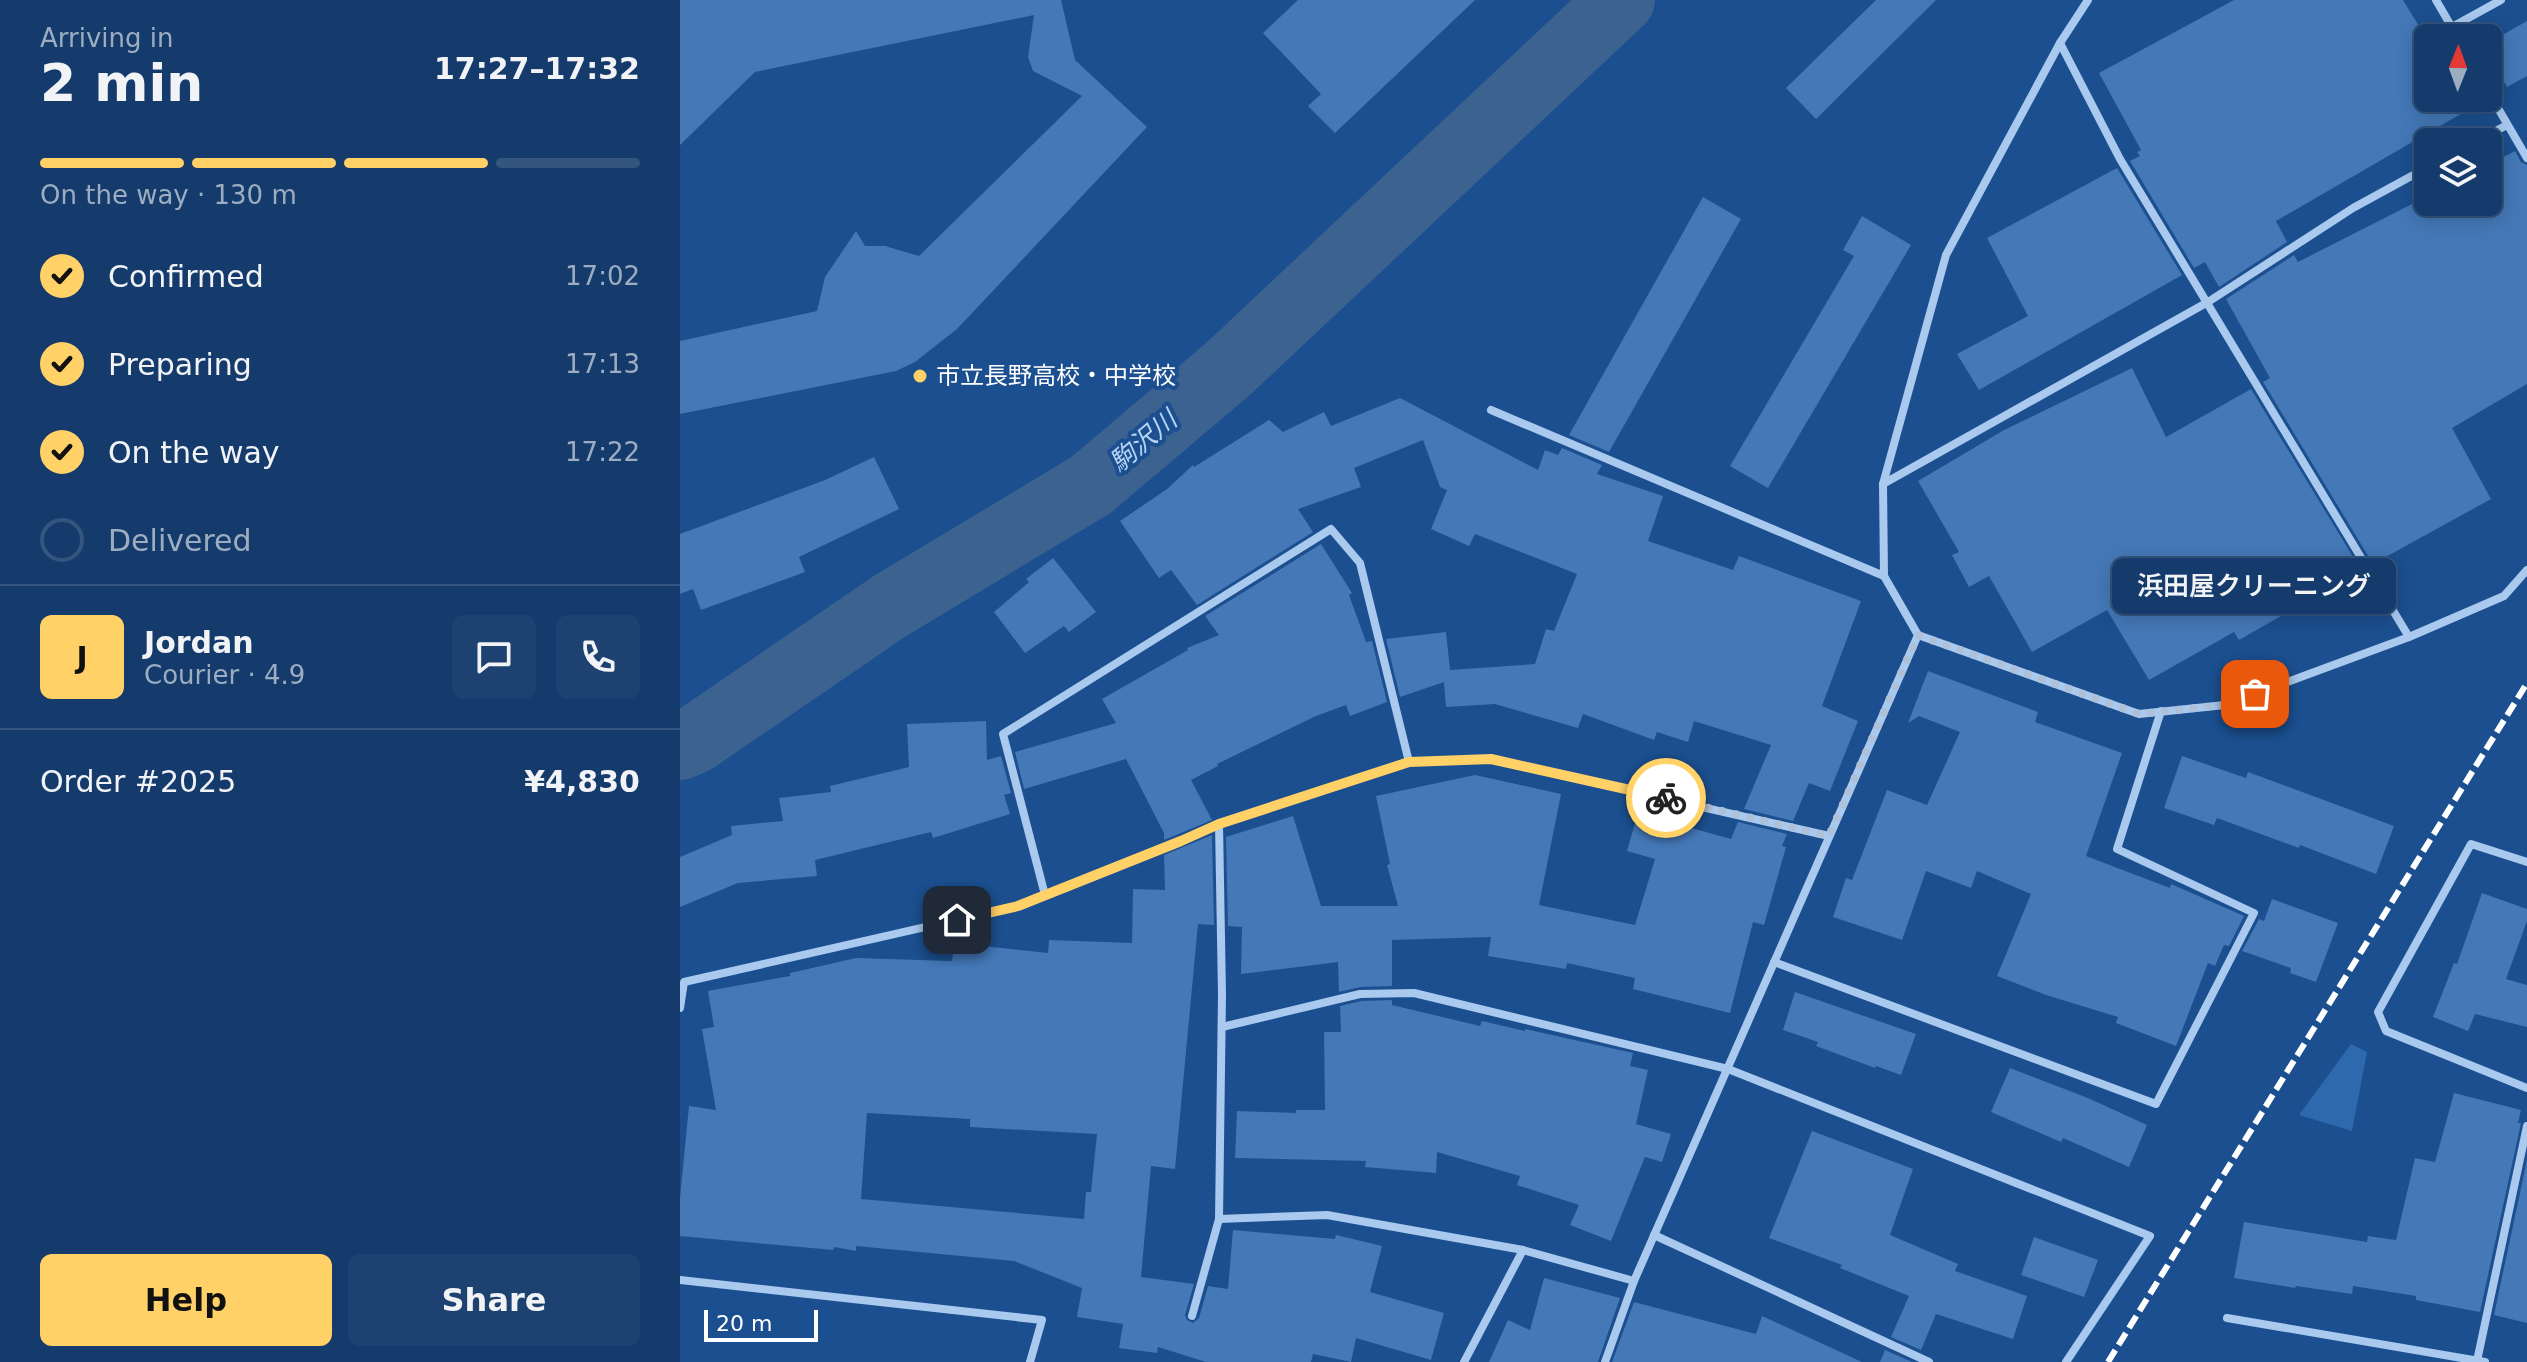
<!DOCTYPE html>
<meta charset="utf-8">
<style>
:root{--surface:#143b6b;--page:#1d4271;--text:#f1f3f6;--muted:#9dadc1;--line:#33557e;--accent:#ffd166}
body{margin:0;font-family:"DejaVu Sans","Noto Sans JP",sans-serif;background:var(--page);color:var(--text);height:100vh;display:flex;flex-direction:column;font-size:30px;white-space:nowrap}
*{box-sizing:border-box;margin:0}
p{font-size:26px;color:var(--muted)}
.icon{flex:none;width:44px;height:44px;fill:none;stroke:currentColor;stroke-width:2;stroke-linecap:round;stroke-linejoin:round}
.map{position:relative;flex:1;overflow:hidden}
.panel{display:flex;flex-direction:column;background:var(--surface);width:680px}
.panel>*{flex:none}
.needle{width:52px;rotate:1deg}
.fabs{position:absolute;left:1734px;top:24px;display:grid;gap:16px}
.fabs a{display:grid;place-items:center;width:88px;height:88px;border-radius:12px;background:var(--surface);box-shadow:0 4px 20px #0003,0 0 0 2px var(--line);font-size:40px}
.scale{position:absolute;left:24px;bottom:20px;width:114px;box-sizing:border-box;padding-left:8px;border:4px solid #fff;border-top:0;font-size:22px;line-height:28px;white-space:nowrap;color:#fff;-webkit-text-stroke:6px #1b4f8f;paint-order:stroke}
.pin{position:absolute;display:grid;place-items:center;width:68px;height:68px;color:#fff;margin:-34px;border-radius:16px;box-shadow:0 4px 12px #0006}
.courier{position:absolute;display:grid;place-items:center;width:80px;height:80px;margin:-40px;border:6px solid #ffd166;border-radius:50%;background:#fff;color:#222;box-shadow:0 2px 10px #0007}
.bubble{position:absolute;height:56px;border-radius:12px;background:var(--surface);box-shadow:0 4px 20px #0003,0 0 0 2px var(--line);font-size:26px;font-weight:600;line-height:56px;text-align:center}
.headline em{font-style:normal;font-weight:600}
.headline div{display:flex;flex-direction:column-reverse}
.headline{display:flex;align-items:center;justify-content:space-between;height:136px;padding:0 40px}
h1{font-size:52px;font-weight:600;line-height:60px}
.bar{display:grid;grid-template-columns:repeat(4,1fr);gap:12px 8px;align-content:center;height:96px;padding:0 40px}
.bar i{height:10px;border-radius:6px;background:var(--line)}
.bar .current{background:var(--accent)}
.bar p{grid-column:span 4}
.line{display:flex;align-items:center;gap:20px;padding:0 40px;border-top:2px solid var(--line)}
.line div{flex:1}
.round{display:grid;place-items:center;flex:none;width:84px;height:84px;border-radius:12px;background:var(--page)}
ol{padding:0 40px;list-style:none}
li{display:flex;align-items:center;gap:24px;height:88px}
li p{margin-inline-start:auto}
li .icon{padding:8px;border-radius:50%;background:var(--accent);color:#111;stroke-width:4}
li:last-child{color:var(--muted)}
li i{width:44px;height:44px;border:4px solid var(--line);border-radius:50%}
.primary-button{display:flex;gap:16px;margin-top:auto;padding:16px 40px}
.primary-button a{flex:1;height:92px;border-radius:12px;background:var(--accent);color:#111;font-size:32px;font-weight:600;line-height:92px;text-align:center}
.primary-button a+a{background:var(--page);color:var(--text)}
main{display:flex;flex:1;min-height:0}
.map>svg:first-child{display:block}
.green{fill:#2e69ad}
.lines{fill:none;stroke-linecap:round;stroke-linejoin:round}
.river{stroke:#3c6290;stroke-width:68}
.building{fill:#4478b7;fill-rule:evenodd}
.street{stroke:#a9c9ee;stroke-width:8}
.rail{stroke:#fff;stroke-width:6;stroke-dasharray:14 6;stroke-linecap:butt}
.done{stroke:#afc1d8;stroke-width:8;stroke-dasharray:0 14.4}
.route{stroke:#ffd166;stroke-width:10}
.poi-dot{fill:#ffd166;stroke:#1b4f8f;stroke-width:3}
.labels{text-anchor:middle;stroke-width:8;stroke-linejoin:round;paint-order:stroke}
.poi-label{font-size:24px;fill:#fff;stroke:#1b4f8f;text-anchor:start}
.water-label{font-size:26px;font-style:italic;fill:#b5d3f5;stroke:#1b4f8f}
</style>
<main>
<section class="panel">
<div class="headline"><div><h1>2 min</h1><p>Arriving in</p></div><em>17:27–17:32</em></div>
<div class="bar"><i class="current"></i><i class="current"></i><i class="current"></i><i></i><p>On the way · 130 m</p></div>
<ol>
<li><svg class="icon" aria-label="check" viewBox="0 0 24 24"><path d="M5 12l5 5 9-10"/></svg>Confirmed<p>17:02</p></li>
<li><svg class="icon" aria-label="check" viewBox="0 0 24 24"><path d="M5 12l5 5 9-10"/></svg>Preparing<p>17:13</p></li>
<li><svg class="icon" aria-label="check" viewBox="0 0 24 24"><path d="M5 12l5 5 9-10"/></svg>On the way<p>17:22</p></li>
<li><i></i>Delivered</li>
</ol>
<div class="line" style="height:144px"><b class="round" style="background:var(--accent);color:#111">J</b><div><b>Jordan</b><p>Courier · 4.9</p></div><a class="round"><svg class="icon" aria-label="chat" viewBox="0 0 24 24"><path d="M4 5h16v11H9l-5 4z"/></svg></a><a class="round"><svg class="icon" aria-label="phone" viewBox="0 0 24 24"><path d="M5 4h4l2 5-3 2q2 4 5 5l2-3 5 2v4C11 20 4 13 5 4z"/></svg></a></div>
<div class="line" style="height:104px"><div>Order #2025</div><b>¥4,830</b></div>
<div class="primary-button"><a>Help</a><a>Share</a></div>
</section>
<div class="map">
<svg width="1847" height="1362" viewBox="0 0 1847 1362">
<rect width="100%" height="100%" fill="#1b4f8f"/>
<path class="green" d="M1671 1044 1687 1052 1672 1131 1619 1115Z"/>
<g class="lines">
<path class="river" d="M0 746 14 740 210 606 411 485 548 369 941 0"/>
</g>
<g class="building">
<path d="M0 0H381L395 60 467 127 277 329 235 362 216 371 0 414V341L137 311 145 277 176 231 185 246H205L239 256 402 96 353 71 348 57 354 15 75 72 0 145Z"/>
<path d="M618 0H795L655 133 628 106 641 94 583 33Z"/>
<path d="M1196 0H1256L1136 119 1106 88Z"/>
<path d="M1554 0H1723L1748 41V98H1804L1805 100 1596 221 1607 242 1539 287 1525 262 1514 268 1450 161 1460 156 1457 152 1461 150 1419 73Z"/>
<path d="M1847 21V76L1827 87 1808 52V43Z"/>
<path d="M1835 151 1841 162 1847 165V384L1772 428 1811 499 1693 564 1583 382 1590 378 1546 299 1614 255 1618 262 1736 202H1808V165Z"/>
<path d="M1437 168 1502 275 1299 390 1277 354 1348 316 1307 238Z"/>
<path d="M1023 197 1061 219 929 452 889 435Z"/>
<path d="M1182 216 1231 245 1088 488 1050 466 1174 256 1163 250Z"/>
<path d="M1452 368 1486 437 1571 389 1681 570 1559 640 1554 632 1469 680 1427 610 1352 652 1309 576 1289 587 1272 555 1279 552 1238 481 1324 430Z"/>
<path d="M720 398 858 470 865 450 878 455 882 448 922 465 917 474 983 496 968 541 1053 570 1059 556 1181 601 1142 706 1178 721 1150 791 1129 783 1113 821 1064 809 1091 745 1014 721 1008 742 977 732 974 740 903 714 898 728 815 704 766 707 764 682 720 697 706 639 766 632 770 670 855 664 866 629 874 631 897 574 795 534 789 546 751 529 767 490 760 487 743 440 674 468 681 487 618 509 633 532 517 605 491 570 479 578 440 521 487 489 513 465 514 467 589 420 603 432 644 412 651 426Z"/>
<path d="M194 457 219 509 119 557 125 572 21 610 13 589 0 594V534L145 480Z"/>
<path d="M641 544 672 593 669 595 686 642 692 641 707 702 670 716 666 705 636 716 537 764 538 766 511 780 532 820 484 840V833L446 759 344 789 335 752 436 723 422 699 508 650 507 648 539 635 525 616Z"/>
<path d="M373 558 416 612 389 632 384 626 345 653 314 612 349 582 346 579Z"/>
<path d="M1248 671 1358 712 1355 722 1442 753 1406 856 1490 888 1491 884 1564 916 1549 946 1544 945 1535 966 1528 963 1496 1046 1436 1023 1438 1017 1366 995 1317 976 1351 894 1297 871 1291 888 1246 871 1222 940 1153 917 1166 878 1172 880 1207 790 1247 805 1280 732 1239 716 1228 723Z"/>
<path d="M306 721 307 760 321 756 331 793 324 795 330 814 253 838 251 832 135 860 137 876 58 883 0 907V857L52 835 51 826 103 821 99 798 151 792 150 786 229 767 227 724Z"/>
<path d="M1502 756 1566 778 1568 772 1714 826 1696 874 1620 845 1619 848 1537 818 1534 825 1484 808Z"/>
<path d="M795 775 881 794 859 905 955 925 975 859 947 851 957 816 985 824 986 821 1051 839 1058 822 1107 834 1102 846 1106 847 1084 925 1073 922 1050 1013 953 989 955 978 887 963 886 969 808 956 811 937 712 940V986L680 987 659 992 658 962 561 974 562 927 548 926 546 837 613 816 641 906H718L707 865 710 864 696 796Z"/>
<path d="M532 835 534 925 518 924 495 1169 471 1166 461 1277 514 1284 505 1315 507 1320 513 1323 519 1318 528 1286 548 1289 553 1230 655 1239 656 1235 702 1246 690 1292 764 1313 751 1360 676 1338 671 1362 633 1354 631 1362H526L478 1347 477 1353 439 1348 443 1324 397 1317 402 1288 334 1261 176 1246V1251L154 1247 153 1250 0 1236V1198L9 1106 36 1110 22 1029 34 1027 28 991 110 976V973L176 958 272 961 274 943 368 953 369 940 452 943 453 889 485 890 484 855ZM187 1113 290 1119V1127L417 1134 411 1192H406L404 1219 181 1199Z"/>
<path d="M1802 893 1847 909V921L1826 979 1847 985V1027L1795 1014 1788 1031 1753 1017 1774 963 1777 964Z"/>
<path d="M1592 899 1658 923 1636 982 1610 973 1611 968 1562 951 1579 919 1584 921Z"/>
<path d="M1115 992 1236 1034 1221 1075 1196 1066 1195 1068 1136 1046 1138 1042 1103 1030Z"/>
<path d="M712 1000V1005L800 1026 802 1021 845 1031V1029L953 1053 950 1066 968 1070 956 1124 991 1134 982 1162 965 1157 931 1241 890 1225 899 1205 837 1185 840 1176 757 1152 756 1173 685 1167 686 1161 555 1158 557 1111 616 1113V1110H645L644 1032H661L660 1006 681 1001Z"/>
<path d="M1330 1068 1408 1098 1467 1125 1449 1167 1383 1138 1381 1142 1311 1112Z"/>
<path d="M1774 1093 1841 1110 1838 1123H1841L1800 1312 1736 1300V1296L1673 1286 1672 1294 1616 1286 1615 1288 1554 1278 1564 1222 1687 1242 1688 1236 1716 1240 1735 1158 1755 1162Z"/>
<path d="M1132 1131 1233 1169 1210 1235 1278 1264 1275 1271 1347 1296 1333 1339 1256 1314 1241 1350 1211 1337 1229 1296 1160 1268 1162 1265 1089 1238Z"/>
<path d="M1847 1160V1323L1814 1315Z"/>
<path d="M1354 1237 1418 1260 1404 1297 1341 1275Z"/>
<path d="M864 1278 940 1298 918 1362H809L828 1320 850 1330Z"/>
<path d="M954 1302 1076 1334 1082 1316 1182 1362H932Z"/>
<path d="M1205 1350 1232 1362H1200Z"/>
</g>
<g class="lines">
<g class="street">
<path d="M1408 0 1380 43 1266 255 1203 484 1204 576 1238 635 1459 714 1545 705 1729 637 1824 596 1847 570"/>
<path d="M1756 0 1778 38"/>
<path d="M1772 27 1821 0"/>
<path d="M1380 43 1440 159 1729 637"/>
<path d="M1808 91 1847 158"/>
<path d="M1795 142 1827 125"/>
<path d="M811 410 1204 576"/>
<path d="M1203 484 1528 302 1673 208 1748 167"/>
<path d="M1847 862 1791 844 1698 1012 1706 1031 1847 1088"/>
<path d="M365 895 323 734 651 529 680 563 729 762"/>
<path d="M1094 962 1476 1104 1574 913 1437 849 1481 711"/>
<path d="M0 1008 4 982 338 906 501 841 539 824 729 762 811 759 1149 836"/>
<path d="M542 1027 680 994 734 993 1048 1069 1470 1236 1386 1362"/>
<path d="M539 1219 647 1215 843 1250 954 1281"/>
<path d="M974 1235 1249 1362"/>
<path d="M0 1280 362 1320 350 1362"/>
<path d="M512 1316 539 1219 542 995 539 824"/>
<path d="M1547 1318 1805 1362"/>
<path d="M1797 1361 1847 1126"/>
<path d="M784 1362 843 1250"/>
<path d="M925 1362 954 1281 1238 635"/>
</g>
<path class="rail" d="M1428 1362 1847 683"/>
</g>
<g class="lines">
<path class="done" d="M986 798 1149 836 1238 635 1459 714 1545 705 1575 694"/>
<path class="route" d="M277 920 338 906 501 841 539 824 729 762 811 759 986 798"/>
</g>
<circle class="poi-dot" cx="240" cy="376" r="8"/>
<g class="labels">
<g class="poi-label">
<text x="256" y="384">市立長野高校・中学校</text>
</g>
<g class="water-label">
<text transform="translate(463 441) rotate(-40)" y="9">駒沢川</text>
</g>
</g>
</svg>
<div class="fabs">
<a><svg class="needle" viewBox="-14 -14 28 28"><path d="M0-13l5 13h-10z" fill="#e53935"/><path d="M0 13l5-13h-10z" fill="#9dadc1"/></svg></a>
<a><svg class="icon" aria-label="layers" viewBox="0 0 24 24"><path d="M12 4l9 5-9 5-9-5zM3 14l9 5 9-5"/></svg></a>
</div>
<div class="scale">20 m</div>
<div class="pin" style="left:1575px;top:694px;background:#ea580c"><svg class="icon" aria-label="bag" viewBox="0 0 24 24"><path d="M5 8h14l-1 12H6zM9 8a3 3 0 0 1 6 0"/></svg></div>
<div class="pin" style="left:277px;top:920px;background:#1f2937"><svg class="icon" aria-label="home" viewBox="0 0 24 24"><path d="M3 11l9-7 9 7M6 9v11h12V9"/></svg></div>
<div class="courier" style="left:986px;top:798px"><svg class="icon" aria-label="bike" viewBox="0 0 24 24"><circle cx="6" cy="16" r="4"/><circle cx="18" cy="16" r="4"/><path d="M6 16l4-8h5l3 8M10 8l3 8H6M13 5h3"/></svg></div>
<div class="bubble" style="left:1432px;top:558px;width:284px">浜田屋クリーニング</div>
</div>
</main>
